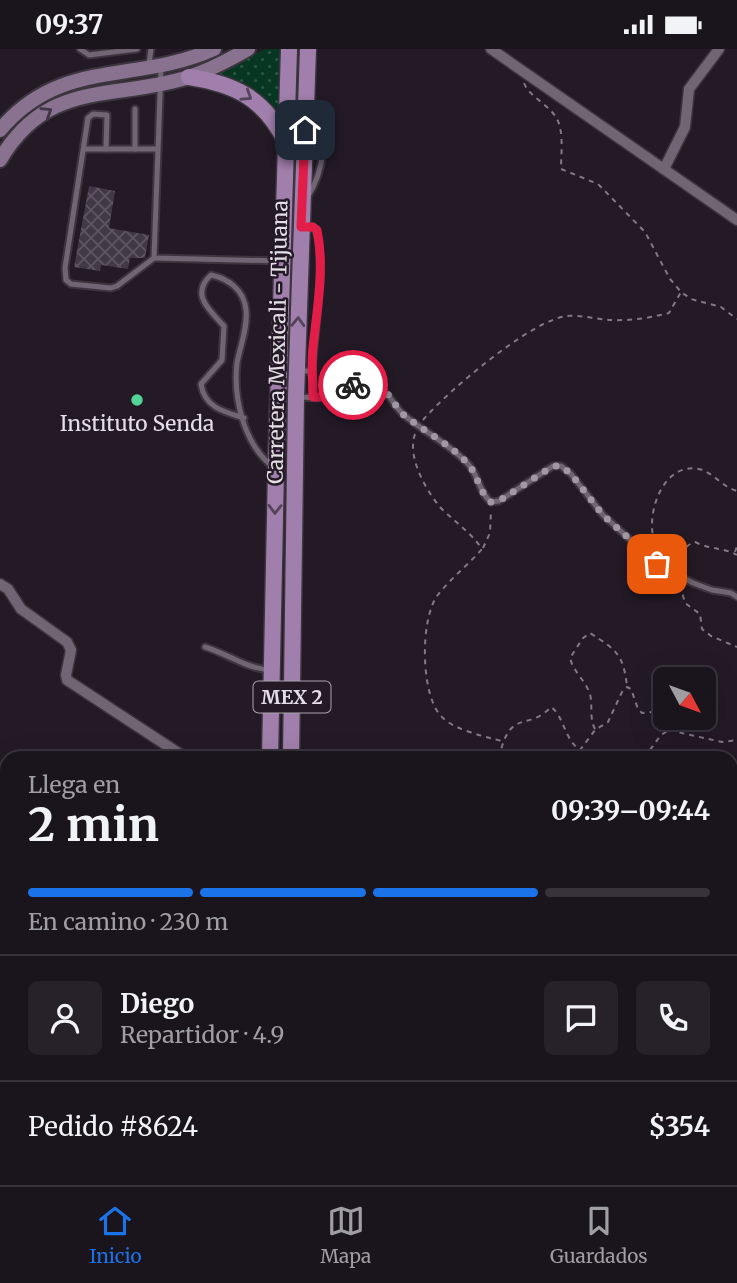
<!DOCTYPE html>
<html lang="es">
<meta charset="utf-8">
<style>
:root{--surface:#1a141c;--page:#272129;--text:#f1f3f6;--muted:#9f9ea3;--line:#38333b;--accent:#1a73e8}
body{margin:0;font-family:Merriweather,serif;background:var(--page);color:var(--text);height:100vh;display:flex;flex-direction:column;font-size:26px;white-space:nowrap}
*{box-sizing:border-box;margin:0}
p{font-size:23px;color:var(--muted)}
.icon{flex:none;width:38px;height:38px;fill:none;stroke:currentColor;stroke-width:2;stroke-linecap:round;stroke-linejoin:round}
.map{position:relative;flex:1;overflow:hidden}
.drawer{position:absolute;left:0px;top:702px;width:738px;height:436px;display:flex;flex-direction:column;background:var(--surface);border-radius:21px 21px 0 0;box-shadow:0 7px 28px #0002,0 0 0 2px var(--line)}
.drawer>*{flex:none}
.needle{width:46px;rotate:131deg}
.controls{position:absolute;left:653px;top:618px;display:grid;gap:14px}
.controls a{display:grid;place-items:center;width:63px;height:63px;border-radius:10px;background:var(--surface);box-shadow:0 7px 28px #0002,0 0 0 2px var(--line);font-size:35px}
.pin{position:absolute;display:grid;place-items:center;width:60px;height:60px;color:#fff;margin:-30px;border-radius:14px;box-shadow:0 4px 10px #0006}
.courier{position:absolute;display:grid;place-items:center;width:70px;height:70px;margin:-35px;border:5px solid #e11d48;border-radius:50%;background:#fff;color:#222;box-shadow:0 2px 9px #0007}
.overview em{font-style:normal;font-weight:700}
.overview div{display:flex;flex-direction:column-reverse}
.overview{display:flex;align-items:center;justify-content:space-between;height:119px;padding:0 28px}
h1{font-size:46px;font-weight:700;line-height:52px}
.bar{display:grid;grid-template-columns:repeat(4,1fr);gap:10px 7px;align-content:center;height:84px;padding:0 28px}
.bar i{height:9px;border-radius:5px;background:var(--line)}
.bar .active{background:var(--accent)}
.bar p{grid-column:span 4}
.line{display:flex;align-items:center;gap:18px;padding:0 28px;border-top:2px solid var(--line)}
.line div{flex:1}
.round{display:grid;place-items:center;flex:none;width:74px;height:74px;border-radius:10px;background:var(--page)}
.status{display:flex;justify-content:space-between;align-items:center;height:49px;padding:0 35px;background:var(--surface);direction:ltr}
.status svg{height:19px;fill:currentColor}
.tab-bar{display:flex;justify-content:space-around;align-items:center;height:98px;border-top:2px solid var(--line);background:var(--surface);font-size:19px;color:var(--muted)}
.tab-bar a{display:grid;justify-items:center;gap:4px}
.tab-bar .active{color:var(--accent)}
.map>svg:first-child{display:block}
.grass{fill:url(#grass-dots)}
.building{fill:url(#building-cross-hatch)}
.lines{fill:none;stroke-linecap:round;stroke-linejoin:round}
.service-casing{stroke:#3c353e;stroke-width:9}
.minor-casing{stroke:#3c353e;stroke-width:13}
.secondary-casing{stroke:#3c353e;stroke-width:18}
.primary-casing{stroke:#3c353e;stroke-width:19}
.path{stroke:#817983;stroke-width:2;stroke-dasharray:5 5;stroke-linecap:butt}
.service{stroke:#706573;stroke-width:5}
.minor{stroke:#706573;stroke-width:10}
.secondary{stroke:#887290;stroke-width:14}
.primary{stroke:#a17fac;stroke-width:16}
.oneway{stroke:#55425c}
.oneway2{stroke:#413446}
.done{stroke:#a099a3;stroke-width:7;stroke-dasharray:0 12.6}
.route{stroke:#e11d48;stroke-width:9}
.poi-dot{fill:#54d396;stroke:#231a26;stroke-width:2.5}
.labels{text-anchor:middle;stroke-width:5;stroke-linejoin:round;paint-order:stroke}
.shield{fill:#231a26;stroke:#aaa3ac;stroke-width:2}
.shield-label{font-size:19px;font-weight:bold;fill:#e4dee6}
.street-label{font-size:21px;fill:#e4dee6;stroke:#231a26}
.poi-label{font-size:21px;fill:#e4dee6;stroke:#231a26}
</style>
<div class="status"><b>09:37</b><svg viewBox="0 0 49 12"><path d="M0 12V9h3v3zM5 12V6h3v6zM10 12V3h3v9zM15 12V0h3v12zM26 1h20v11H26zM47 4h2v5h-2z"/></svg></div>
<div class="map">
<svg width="737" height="1136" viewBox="0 0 737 1136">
<defs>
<pattern id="grass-dots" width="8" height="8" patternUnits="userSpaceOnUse" patternTransform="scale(1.75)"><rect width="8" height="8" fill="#073722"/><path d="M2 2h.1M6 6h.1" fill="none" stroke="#2b5442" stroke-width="1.8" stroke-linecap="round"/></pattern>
<pattern id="building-cross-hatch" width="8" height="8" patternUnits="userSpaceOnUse" patternTransform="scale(1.75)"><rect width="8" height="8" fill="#423946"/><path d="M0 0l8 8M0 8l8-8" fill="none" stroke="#5d5561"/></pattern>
</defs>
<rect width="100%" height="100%" fill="#231a26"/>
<path class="grass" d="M265 0H281L278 68 211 28Z"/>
<path class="building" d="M89 137 115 142 109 179 149 186 145 209H130L128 220 101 216 100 222 74 218Z"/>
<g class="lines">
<g class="service-casing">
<g id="service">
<path d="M80 0 89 6 137 0"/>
<path d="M149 15 151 0"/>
<path d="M161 20 154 209 281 212"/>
<path d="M84 100H157"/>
<path d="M106 100 107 66 93 65 88 69 65 219 66 231 71 235 111 239 117 237 154 209"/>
<path d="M135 100V60"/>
<path d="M307 149C324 122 330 86 310 60"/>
<path d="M305 178H313C329 195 313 295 312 322"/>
<path d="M300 322H312L313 348"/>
<path d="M300 348C308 348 318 350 327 348 345 346 350 332 373 337 390 341 392 356 404 366 424 383 451 396 469 416 478 426 480 445 491 453L499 452 553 417H561L571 425 603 466 657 515 693 534 712 541 731 544 737 548"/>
<path d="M244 369C224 363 204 358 201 335L222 311 224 277C209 261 190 245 211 226 229 230 244 241 246 261 248 278 240 298 237 314 233 349 244 395 272 417"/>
<path d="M205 598C228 605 245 619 270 621"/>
<path d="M343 1130 345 1136"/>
</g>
</g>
<g class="minor-casing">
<g id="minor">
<path d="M491 0 737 171"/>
<path d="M664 120 685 78 689 40 719 0"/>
<path d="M0 535 8 540 21 560 67 593 71 601 66 626 67 631 186 709"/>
<path d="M0 827 7 832"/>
<path d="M0 948 7 953"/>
<path d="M0 1050 7 1040"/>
<path d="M0 1069 7 1074"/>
<path d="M89 1130 97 1136"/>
<path d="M264 1130 271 1136"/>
<path d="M464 1130 472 1136"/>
<path d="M137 1136 141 1130"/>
<path d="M550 1136 553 1130"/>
<path d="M631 1136 634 1130"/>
</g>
</g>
<g class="secondary-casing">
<g id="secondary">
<path d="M0 81C61 8 137 35 214 0"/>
<path d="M0 111C48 29 114 52 189 28 210 21 229 11 248 0"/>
</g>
</g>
<g class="primary-casing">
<g id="primary">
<path d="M189 28C235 35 264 49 286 93"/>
<path d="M270 709 276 420 289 0"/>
<path d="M291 709 296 348 308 0"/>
<path d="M295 1130V1136"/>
<path d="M312 1130V1136"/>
</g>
</g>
<g class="path">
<path d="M524 34C530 49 549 55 557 70 564 83 561 106 561 120L598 135 645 183 670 230 681 243 691 250 721 258 737 270"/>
<path d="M423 371C447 343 531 271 567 267 581 266 596 270 610 271 629 272 650 269 669 264L681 243"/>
<path d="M415 385C407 408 425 439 439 457 453 472 470 482 482 500 468 516 450 530 437 547 420 571 420 649 443 669 455 681 486 688 502 692"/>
<path d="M483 499 490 484 491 461"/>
<path d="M735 503 737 497"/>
<path d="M656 504C654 495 652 485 652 476 652 450 668 414 699 420 713 423 722 438 737 442"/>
<path d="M678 516C681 506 684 496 695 493 711 501 723 498 737 506"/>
<path d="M680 536 685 554 700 565 702 580 711 587 737 598"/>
<path d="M668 668 677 683 722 693 737 691"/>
<path d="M595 680C589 669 593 657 590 645 585 631 573 622 570 609L583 589 590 584C616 601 623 604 627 637"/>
<path d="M499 709C510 658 527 683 551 658 564 667 564 690 580 701L595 681 608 673 622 643 627 638 631 640 638 660 642 664 661 662 665 665"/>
<path d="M644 709 661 686 672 679"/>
<path d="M732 906 737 910"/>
</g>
<use href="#service" class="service"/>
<use href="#minor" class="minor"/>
<use href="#secondary" class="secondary"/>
<use href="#primary" class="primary"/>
</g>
<defs><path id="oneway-chevron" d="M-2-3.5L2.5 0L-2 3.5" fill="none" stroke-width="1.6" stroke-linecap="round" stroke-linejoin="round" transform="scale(1.75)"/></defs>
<g class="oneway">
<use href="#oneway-chevron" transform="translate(247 47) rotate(33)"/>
<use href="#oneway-chevron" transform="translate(298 273) rotate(-88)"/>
<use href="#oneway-chevron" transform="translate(275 460) rotate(91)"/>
</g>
<use class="oneway2" href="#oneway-chevron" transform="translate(47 63) rotate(-32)"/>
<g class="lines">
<path class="done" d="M353 336C363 335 375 336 384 342 393 348 396 360 404 366 425 383 452 396 469 416 478 427 480 445 491 453L499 452 553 417H561L571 425 603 466 657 515"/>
<path class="route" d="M305 81 301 178H313L317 181C325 219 317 260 313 298 311 314 313 332 313 348H330L353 336"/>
</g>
<circle class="poi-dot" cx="137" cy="351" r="7"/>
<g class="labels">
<rect class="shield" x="253.5" y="632.5" width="77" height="31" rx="5"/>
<g class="shield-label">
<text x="292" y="655">MEX 2</text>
</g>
<g class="street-label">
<text transform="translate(278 293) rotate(-89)" y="7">Carretera Mexicali - Tijuana</text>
</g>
<g class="poi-label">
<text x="137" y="382">Instituto Senda</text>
</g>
</g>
</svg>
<div class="controls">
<a><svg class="needle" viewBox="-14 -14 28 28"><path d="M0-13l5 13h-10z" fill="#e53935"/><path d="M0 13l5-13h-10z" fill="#9f9ea3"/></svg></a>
</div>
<div class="pin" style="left:657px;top:515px;background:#ea580c"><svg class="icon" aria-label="bag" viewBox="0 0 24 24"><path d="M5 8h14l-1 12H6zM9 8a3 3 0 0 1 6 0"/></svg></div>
<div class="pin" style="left:305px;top:81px;background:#1f2937"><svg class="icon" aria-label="home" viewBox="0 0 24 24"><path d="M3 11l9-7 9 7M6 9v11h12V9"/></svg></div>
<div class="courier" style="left:353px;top:336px"><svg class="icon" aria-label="bike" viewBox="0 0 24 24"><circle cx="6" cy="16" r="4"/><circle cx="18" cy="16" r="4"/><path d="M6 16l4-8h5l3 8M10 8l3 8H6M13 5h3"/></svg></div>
<section class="drawer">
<div class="overview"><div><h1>2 min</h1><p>Llega en</p></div><em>09:39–09:44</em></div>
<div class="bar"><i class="active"></i><i class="active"></i><i class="active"></i><i></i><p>En camino · 230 m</p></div>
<div class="line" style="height:126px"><a class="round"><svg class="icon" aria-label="person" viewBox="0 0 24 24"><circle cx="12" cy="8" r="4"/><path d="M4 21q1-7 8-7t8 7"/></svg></a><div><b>Diego</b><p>Repartidor · 4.9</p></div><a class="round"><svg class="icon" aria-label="chat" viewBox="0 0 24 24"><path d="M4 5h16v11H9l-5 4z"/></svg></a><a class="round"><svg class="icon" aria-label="phone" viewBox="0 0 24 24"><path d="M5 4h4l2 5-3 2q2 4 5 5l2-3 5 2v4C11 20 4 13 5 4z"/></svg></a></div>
<div class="line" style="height:91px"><div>Pedido #8624</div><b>$354</b></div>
</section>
</div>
<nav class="tab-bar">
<a class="active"><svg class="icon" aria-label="home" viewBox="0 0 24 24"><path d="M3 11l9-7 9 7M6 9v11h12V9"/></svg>Inicio</a>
<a><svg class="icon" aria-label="map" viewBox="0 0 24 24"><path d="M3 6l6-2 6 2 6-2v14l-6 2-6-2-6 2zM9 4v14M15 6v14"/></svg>Mapa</a>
<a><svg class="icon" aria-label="saved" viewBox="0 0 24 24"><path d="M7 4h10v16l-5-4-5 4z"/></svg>Guardados</a>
</nav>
